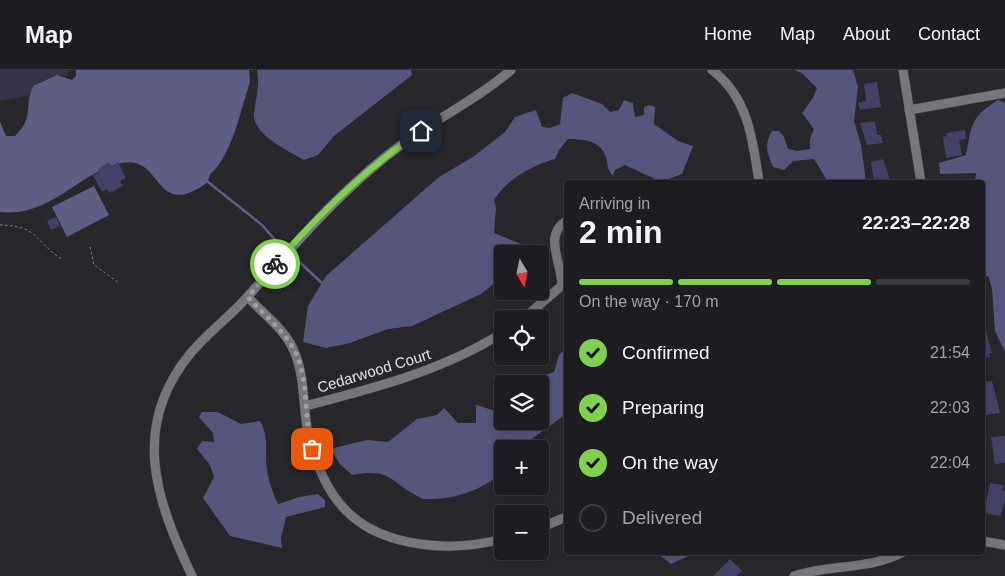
<!DOCTYPE html>
<meta charset="utf-8">
<style>
:root{--surface:#1d1d21;--page:#25262a;--text:#f1f3f6;--muted:#a0a2a5;--line:#3b3b3f;--accent:#82d04f}
body{margin:0;font-family:Helvetica,sans-serif;background:var(--page);color:var(--text);height:100vh;display:flex;flex-direction:column;font-size:19px;white-space:nowrap}
*{box-sizing:border-box;margin:0}
p{font-size:16px;color:var(--muted)}
.icon{flex:none;width:28px;height:28px;fill:none;stroke:currentColor;stroke-width:2;stroke-linecap:round;stroke-linejoin:round}
.map{position:relative;flex:1;overflow:hidden}
.side{position:absolute;left:564px;top:110px;width:421px;height:375px;display:flex;flex-direction:column;background:var(--surface);border-radius:5px;box-shadow:0 2px 8px #0003,0 0 0 1px var(--line)}
.side>*{flex:none}
.needle{width:32px;rotate:171deg}
.controls{position:absolute;left:494px;top:175px;display:grid;gap:10px}
.controls a{display:grid;place-items:center;width:55px;height:55px;border-radius:5px;background:var(--surface);box-shadow:0 2px 8px #0003,0 0 0 1px var(--line);font-size:25px}
.pin{position:absolute;display:grid;place-items:center;width:42px;height:42px;color:#fff;margin:-21px;border-radius:10px;box-shadow:0 2px 8px #0006}
.courier{position:absolute;display:grid;place-items:center;width:50px;height:50px;margin:-25px;border:4px solid #82d04f;border-radius:50%;background:#fff;color:#222;box-shadow:0 1px 6px #0007}
.overview em{font-style:normal;font-weight:700}
.overview div{display:flex;flex-direction:column-reverse}
.overview{display:flex;align-items:center;justify-content:space-between;height:85px;padding:0 15px}
h1{font-size:32px;font-weight:700;line-height:38px}
.bar{display:grid;grid-template-columns:repeat(4,1fr);gap:8px 5px;align-content:center;height:60px;padding:0 15px}
.bar i{height:6px;border-radius:4px;background:var(--line)}
.bar .on{background:var(--accent)}
.bar p{grid-column:span 4}
ol{padding:0 15px;list-style:none}
li{display:flex;align-items:center;gap:15px;height:55px}
li p{margin-inline-start:auto}
li .icon{padding:5px;border-radius:50%;background:var(--accent);color:#111;stroke-width:4}
li:last-child{color:var(--muted)}
li i{width:28px;height:28px;border:2px solid var(--line);border-radius:50%}
header{display:flex;align-items:center;gap:30px;box-sizing:border-box;height:70px;padding:0 25px;background:var(--surface);border-bottom:1px solid var(--line)}
header strong{font-size:24px}
nav{display:flex;gap:28px;margin-inline-start:auto;font-size:18px}
.map>svg:first-child{display:block}
.green{fill:#353449}
.forest{fill:#56557b}
.water{fill:#5e5d83}
.lines{fill:none;stroke-linecap:round;stroke-linejoin:round}
.stream{stroke:#5e5d83;stroke-width:2.5}
.building{fill:#434266}
.minor-casing{stroke:#424246;stroke-width:10}
.path{stroke:#86868b;stroke-width:1;stroke-dasharray:2.5 2.5;stroke-linecap:butt}
.minor{stroke:#76767c;stroke-width:9}
.done{stroke:#a0a0a4;stroke-width:5;stroke-dasharray:0 9}
.route{stroke:#82d04f;stroke-width:6}
.labels{text-anchor:middle;stroke-width:5;stroke-linejoin:round;paint-order:stroke}
.street-label{font-size:15px;fill:#e1e1e5;stroke:#27272c}
</style>
<header>
<strong>Map</strong>
<nav><a>Home</a><a>Map</a><a>About</a><a>Contact</a></nav>
</header>
<div class="map">
<svg width="1005" height="506" viewBox="0 0 1005 506">
<rect width="100%" height="100%" fill="#27272c"/>
<path class="green" d="M0 0H68L67 6 57 5 33 16 29 25 0 31Z"/>
<g class="forest">
<path d="M257 0H411L412 5 334 66 318 85 304 90C289 81 252 65 254 43 256 28 260 15 257 0Z"/>
<path d="M794 0H853L858 17 854 51 861 75 866 112H828L814 89 793 91 784 100 773 97C767 82 764 75 772 61H779L784 67 788 79 797 81 810 79V69L814 59 802 43 813 28 817 18 802 3Z"/>
<path d="M572 23 602 34 610 42 619 40 624 30 633 33 635 47 644 45V37L649 35 655 37 654 54 678 71 693 76 682 104 661 112 625 95 615 100 613 106C606 99 609 94 605 85 600 70 581 69 568 69L559 80 555 89C533 95 507 109 494 130L496 138 494 163 521 174 524 184H502V207L481 224 412 256 388 259 350 273 326 278 303 272 308 236 326 206 439 107 473 87 505 62 515 47 536 40 542 57 550 58 560 54 563 28Z"/>
<path d="M998 30 1005 33V282L995 261 992 219 988 206 983 207 982 112H975L976 103 940 104 939 93 966 85C972 54 970 48 998 30Z"/>
<path d="M566 278V344L518 379H502V404C480 419 461 428 434 429 429 429 423 430 419 427 388 411 392 398 352 405L340 394 330 379 367 370 388 372 417 349 437 345 444 338 458 353H476V335L502 343V351H540V314H522L529 305 542 306 554 302 559 285Z"/>
<path d="M202 342H218L241 354 260 351C267 362 266 374 266 387 266 402 271 420 278 434L299 427 318 424 325 430V437L286 447 281 468 282 478 230 466 203 428 214 407 210 395 197 379 202 371 214 372 213 363 199 347Z"/>
<path d="M657 483V482L695 483 671 494Z"/>
</g>
<g class="water">
<path d="M76 0H249L250 12C241 38 232 87 210 104L208 112C153 152 164 85 122 93 79 101 52 148 0 142V52L6 66H15C34 48 24 38 33 16L57 5 72 10 76 6Z"/>
<path d="M94 116 109 145 67 167 52 137Z"/>
</g>
<g class="lines">
<g class="stream">
<path d="M208 112 262 155 277 172"/>
<path d="M295 188 322 213"/>
</g>
</g>
<g class="building">
<path d="M877 12 881 37 860 40 858 33 866 31 864 14Z"/>
<path d="M875 51 877 65H881L883 73 867 75 860 53Z"/>
<path d="M965 60 966 69 959 70 962 85 946 88 943 67 947 66 946 63Z"/>
<path d="M883 89 890 110 874 112 871 92Z"/>
<path d="M109 92 111 96 118 92 126 108 120 111 123 116 109 123 107 119 102 122 93 105 99 102 98 99Z"/>
<path d="M56 147 60 156 51 160 47 151Z"/>
<path d="M986 261 992 283H989L990 287 982 288V262Z"/>
<path d="M992 311 1000 343 986 345 983 312Z"/>
<path d="M1005 366V393L995 394 991 367Z"/>
<path d="M990 413 1004 415 1002 420 1005 421V430L1000 446 984 443Z"/>
<path d="M730 489 742 501 737 506H713Z"/>
</g>
<g class="lines">
<g class="minor-casing">
<g id="minor">
<path d="M712 0C748 27 753 70 759 112"/>
<path d="M903 0 921 112"/>
<path d="M909 40 1005 23"/>
<path d="M562 216C562 192 543 166 566 151"/>
<path d="M248 227C263 244 285 259 294 281 306 308 302 339 309 367 325 429 354 465 420 474 447 478 476 476 502 469"/>
<path d="M523 249 566 212"/>
<path d="M305 336C374 318 442 301 502 263"/>
<path d="M540 458 566 447"/>
<path d="M982 471 1005 475"/>
<path d="M192 506C156 430 130 357 190 284 208 262 231 246 249 225 298 171 345 115 405 72 439 47 479 28 511 0"/>
<path d="M794 506C829 494 870 500 903 482"/>
</g>
</g>
<g class="path">
<path d="M0 155C40 156 34 172 62 189"/>
<path d="M90 177 94 195 119 213"/>
</g>
<use href="#minor" class="minor"/>
</g>
<g class="lines">
<path class="done" d="M275 194 248 227C262 243 280 257 292 276 310 305 303 346 312 379"/>
<path class="route" d="M275 194C318 145 366 98 421 61"/>
</g>
<g class="labels">
<g class="street-label">
<text transform="translate(374 301) rotate(-17)" y="5">Cedarwood Court</text>
</g>
</g>
</svg>
<div class="controls">
<a><svg class="needle" viewBox="-14 -14 28 28"><path d="M0-13l5 13h-10z" fill="#e53935"/><path d="M0 13l5-13h-10z" fill="#a0a2a5"/></svg></a>
<a><svg class="icon" aria-label="locate" viewBox="0 0 24 24"><circle cx="12" cy="12" r="6"/><path d="M12 2v4M12 18v4M2 12h4M18 12h4"/></svg></a>
<a><svg class="icon" aria-label="layers" viewBox="0 0 24 24"><path d="M12 4l9 5-9 5-9-5zM3 14l9 5 9-5"/></svg></a>
<a>+</a>
<a>−</a>
</div>
<div class="pin" style="left:312px;top:379px;background:#ea580c"><svg class="icon" aria-label="bag" viewBox="0 0 24 24"><path d="M5 8h14l-1 12H6zM9 8a3 3 0 0 1 6 0"/></svg></div>
<div class="pin" style="left:421px;top:61px;background:#1f2937"><svg class="icon" aria-label="home" viewBox="0 0 24 24"><path d="M3 11l9-7 9 7M6 9v11h12V9"/></svg></div>
<div class="courier" style="left:275px;top:194px"><svg class="icon" aria-label="bike" viewBox="0 0 24 24"><circle cx="6" cy="16" r="4"/><circle cx="18" cy="16" r="4"/><path d="M6 16l4-8h5l3 8M10 8l3 8H6M13 5h3"/></svg></div>
<section class="side">
<div class="overview"><div><h1>2 min</h1><p>Arriving in</p></div><em>22:23–22:28</em></div>
<div class="bar"><i class="on"></i><i class="on"></i><i class="on"></i><i></i><p>On the way · 170 m</p></div>
<ol>
<li><svg class="icon" aria-label="check" viewBox="0 0 24 24"><path d="M5 12l5 5 9-10"/></svg>Confirmed<p>21:54</p></li>
<li><svg class="icon" aria-label="check" viewBox="0 0 24 24"><path d="M5 12l5 5 9-10"/></svg>Preparing<p>22:03</p></li>
<li><svg class="icon" aria-label="check" viewBox="0 0 24 24"><path d="M5 12l5 5 9-10"/></svg>On the way<p>22:04</p></li>
<li><i></i>Delivered</li>
</ol>
</section>
</div>
